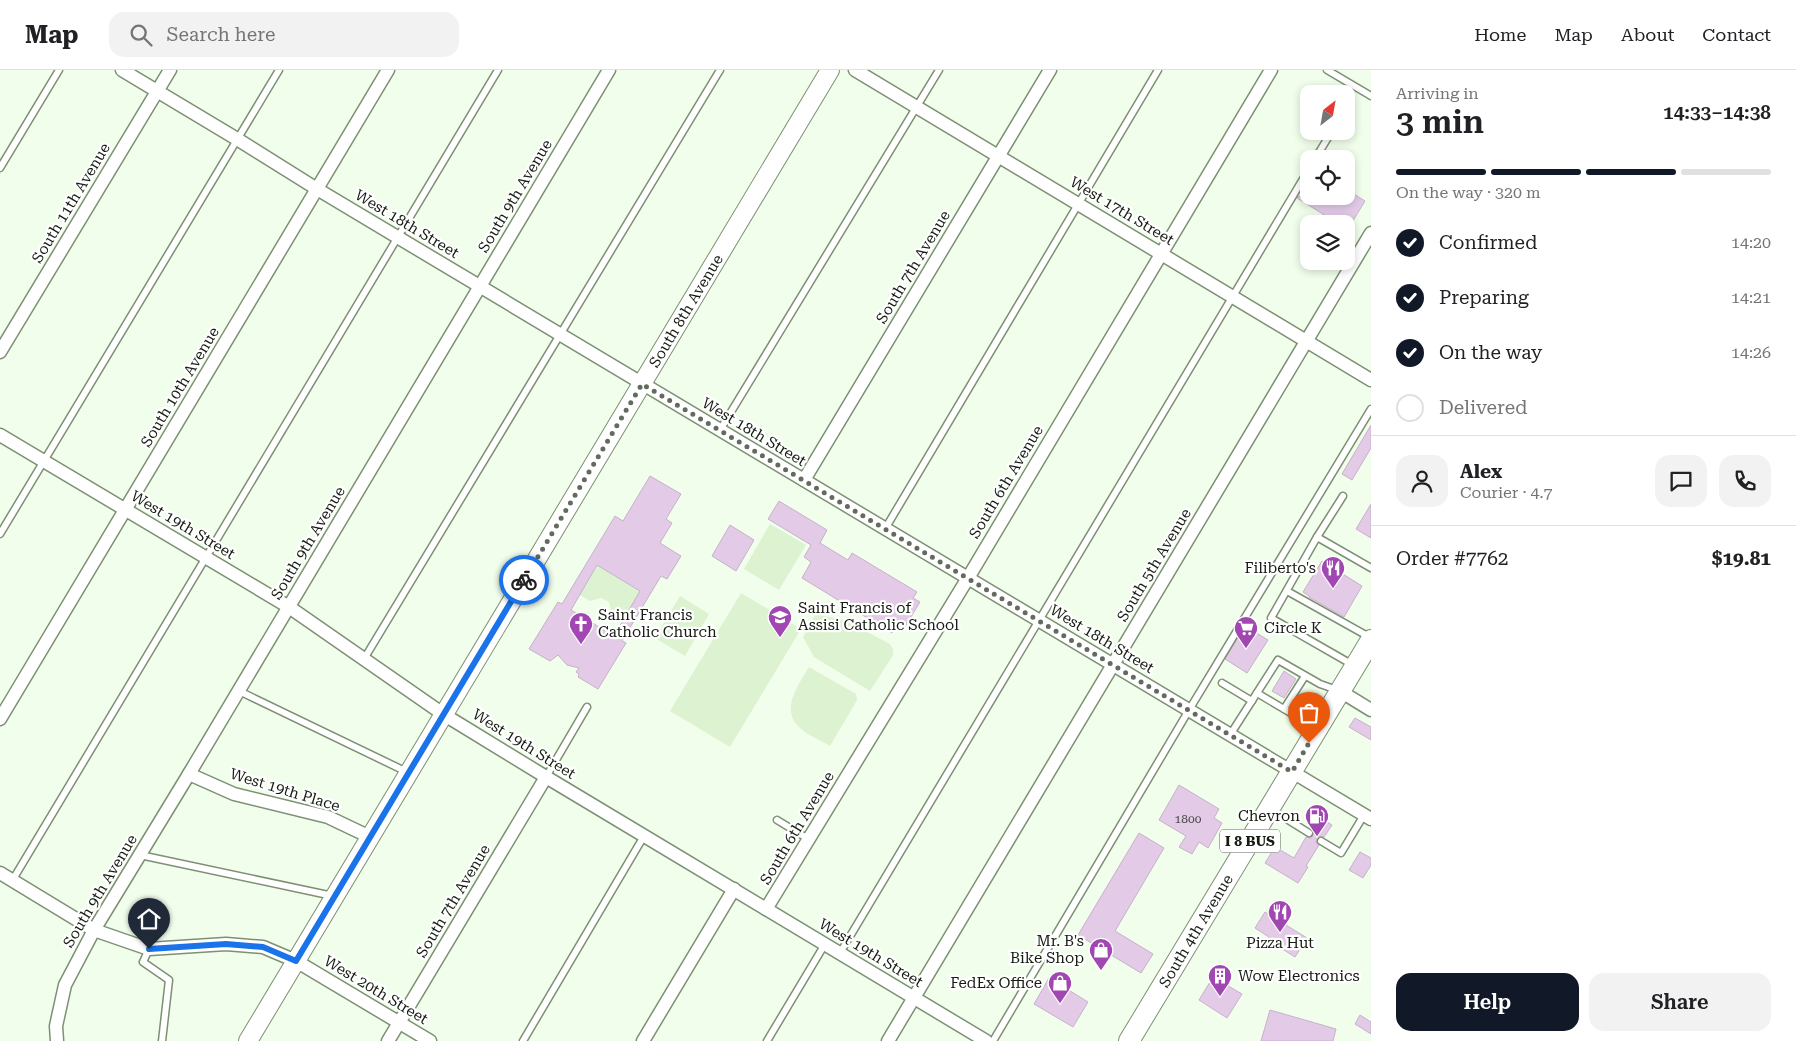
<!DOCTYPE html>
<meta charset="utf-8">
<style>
:root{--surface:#fff;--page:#f2f2f2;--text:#202124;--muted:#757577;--line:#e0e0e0;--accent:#111827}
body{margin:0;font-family:"Roboto Serif",serif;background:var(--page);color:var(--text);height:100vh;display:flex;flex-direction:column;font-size:19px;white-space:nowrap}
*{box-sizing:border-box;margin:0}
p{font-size:16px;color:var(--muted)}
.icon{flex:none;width:28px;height:28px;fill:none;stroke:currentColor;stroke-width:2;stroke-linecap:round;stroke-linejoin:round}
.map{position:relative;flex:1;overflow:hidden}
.side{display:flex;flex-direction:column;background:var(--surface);width:425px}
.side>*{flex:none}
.needle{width:32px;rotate:31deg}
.controls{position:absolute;left:1300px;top:15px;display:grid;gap:10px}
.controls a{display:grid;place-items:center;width:55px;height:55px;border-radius:10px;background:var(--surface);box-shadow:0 2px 8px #0003;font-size:25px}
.pin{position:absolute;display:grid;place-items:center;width:42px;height:42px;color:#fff;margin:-51px -21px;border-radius:50% 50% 50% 0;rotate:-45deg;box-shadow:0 0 5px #0007}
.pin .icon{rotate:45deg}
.courier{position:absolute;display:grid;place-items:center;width:50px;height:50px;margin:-25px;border:4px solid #1a73e8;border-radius:50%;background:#fff;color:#222;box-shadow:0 1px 6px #0007}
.headline em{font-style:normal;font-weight:600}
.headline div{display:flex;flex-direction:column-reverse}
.headline{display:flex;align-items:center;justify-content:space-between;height:85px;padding:0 25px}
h1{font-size:32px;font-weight:600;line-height:38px}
.bar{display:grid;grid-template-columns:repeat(4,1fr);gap:8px 5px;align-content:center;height:60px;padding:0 25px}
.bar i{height:6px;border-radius:4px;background:var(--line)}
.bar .on{background:var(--accent)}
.bar p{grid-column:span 4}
.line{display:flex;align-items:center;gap:12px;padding:0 25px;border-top:1px solid var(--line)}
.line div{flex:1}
.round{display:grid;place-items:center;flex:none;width:52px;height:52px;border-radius:15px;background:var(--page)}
ol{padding:0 25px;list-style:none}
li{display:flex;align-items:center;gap:15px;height:55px}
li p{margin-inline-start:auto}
li .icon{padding:5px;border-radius:50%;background:var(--accent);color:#fff;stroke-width:4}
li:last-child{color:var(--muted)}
li i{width:28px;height:28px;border:2px solid var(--line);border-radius:50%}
.primary-button{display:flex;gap:10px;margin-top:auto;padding:10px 25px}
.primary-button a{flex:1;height:58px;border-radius:15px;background:var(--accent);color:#fff;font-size:20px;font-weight:600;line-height:58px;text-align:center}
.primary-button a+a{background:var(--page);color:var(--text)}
header{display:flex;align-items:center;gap:30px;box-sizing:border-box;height:70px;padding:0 25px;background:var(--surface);border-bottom:1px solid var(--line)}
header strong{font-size:24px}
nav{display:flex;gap:28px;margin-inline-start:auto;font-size:18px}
.search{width:350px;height:45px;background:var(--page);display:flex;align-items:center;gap:12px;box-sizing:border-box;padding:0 18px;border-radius:15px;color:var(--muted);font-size:19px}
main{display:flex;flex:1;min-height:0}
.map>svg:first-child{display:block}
.green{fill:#dcf2d0}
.building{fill:#e3cbe8;stroke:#c7b0cb;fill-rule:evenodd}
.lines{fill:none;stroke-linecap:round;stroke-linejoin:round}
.lane-casing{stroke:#7d9074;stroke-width:9}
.street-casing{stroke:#7d9074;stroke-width:15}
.secondary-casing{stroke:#7d9074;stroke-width:20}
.primary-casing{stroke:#7d9074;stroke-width:22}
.lane{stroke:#fff;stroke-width:6}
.street{stroke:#fff;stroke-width:12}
.secondary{stroke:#fff;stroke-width:18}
.primary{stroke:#fff;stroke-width:20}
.done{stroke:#626b5e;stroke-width:5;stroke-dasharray:0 9}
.route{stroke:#1a73e8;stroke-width:6}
.labels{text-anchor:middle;stroke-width:4.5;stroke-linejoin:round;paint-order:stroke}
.number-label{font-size:12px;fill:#484847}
.shield{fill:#fff;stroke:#5b6058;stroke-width:1}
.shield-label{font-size:14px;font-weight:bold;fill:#151c11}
.street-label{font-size:15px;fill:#151c11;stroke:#fff}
.poi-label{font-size:15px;fill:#151c11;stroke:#fff;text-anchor:end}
</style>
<header>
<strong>Map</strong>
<div class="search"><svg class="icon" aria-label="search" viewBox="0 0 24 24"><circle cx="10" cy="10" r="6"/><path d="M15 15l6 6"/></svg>Search here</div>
<nav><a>Home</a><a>Map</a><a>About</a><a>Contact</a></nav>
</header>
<main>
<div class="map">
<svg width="1371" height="971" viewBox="0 0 1371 971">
<rect width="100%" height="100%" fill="#f2feec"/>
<g class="green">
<path d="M770 454 806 475 779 520 744 499Z"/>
<path d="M597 495 640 521 623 551 612 544 609 532 601 528 590 531 580 525Z"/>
<path d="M741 523 801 559 730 677 670 641Z"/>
<path d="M680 526 709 544 685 586 655 568Z"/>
<path d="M816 544 844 550 890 574 893 579V585L870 621 814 587 803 567Z"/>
<path d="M809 597 856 624 857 630 830 676C820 670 807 665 799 657 780 639 799 614 809 597Z"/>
</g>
<g class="building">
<path d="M1346 119 1365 131 1351 154H1339L1297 128 1299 126H1346Z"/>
<path d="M1371 355V378L1352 410 1342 404Z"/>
<path d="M650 406 681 424 666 449 672 453 660 473 681 486 667 509 661 506 622 571 626 573 598 619 578 607 579 604 576 602 579 598 567 595 558 585 550 591 529 579 558 532 562 534 615 446 623 451ZM597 495 640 521 614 566 571 540Z"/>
<path d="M779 431 827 460 820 473 848 490 852 483 917 522 913 528 920 532 903 560 896 556 892 563 802 508 811 492 804 487 811 475 768 449Z"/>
<path d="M1371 434V468L1356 459Z"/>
<path d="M730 455 754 470 736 501 712 486Z"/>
<path d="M1322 491 1362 516 1344 547 1309 527V526L1303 522Z"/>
<path d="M1245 556 1268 570 1247 603 1225 589Z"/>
<path d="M1284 601 1296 609 1284 628 1272 621Z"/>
<path d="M1355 648 1371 657V670L1349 657Z"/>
<path d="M1179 715 1219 739 1214 748 1222 753 1208 778 1199 772 1192 784 1179 777 1186 766 1159 750Z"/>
<path d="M1319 747 1332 755 1324 767 1319 766 1317 769 1316 773 1319 775 1306 796 1308 797 1298 813 1265 793 1275 777 1294 788 1306 767 1311 768 1313 765 1312 759Z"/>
<path d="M1139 763 1164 778 1115 861 1153 884 1141 903 1078 865Z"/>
<path d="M1360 782 1371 788V795L1363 808 1349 800Z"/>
<path d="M1265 842 1307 868 1295 887 1268 870 1269 867 1255 858Z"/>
<path d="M1213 907 1242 924 1227 948 1199 930Z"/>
<path d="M1049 908 1088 932 1073 957 1034 934Z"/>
<path d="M1270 940 1336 959 1333 971H1261Z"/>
<path d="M1360 945 1371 952V964L1355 954Z"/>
</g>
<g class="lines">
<g class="lane-casing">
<g id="lane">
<path d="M1327 0 1371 26"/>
<path d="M1315 89 1332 61"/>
<path d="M0 98 59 0"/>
<path d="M720 360 939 0"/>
<path d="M885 459 1158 0"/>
<path d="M0 464 279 0"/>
<path d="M1317 467 1343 426"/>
<path d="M1287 521 1371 568"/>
<path d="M364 589 720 0"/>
<path d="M1353 595 1271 548 1317 467 1371 498"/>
<path d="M1305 606 1284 639 1316 658"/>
<path d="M1222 613 1252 631"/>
<path d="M239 621 407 702"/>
<path d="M1257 623 1284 639"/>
<path d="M1230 665 1278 590 1320 614 1337 620"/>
<path d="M546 707 587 637"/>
<path d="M1272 740 1309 763"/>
<path d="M777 750 810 770"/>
<path d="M1321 771 1341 783 1364 745"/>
<path d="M140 785 333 826"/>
<path d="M12 811 498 0"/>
<path d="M149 879 143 892 169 910 162 971"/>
<path d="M840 883 1309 99"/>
<path d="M523 971 644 766"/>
<path d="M767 971 825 874"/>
<path d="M993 971 1189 640 1371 339"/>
</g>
</g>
<g class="street-casing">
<g id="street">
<path d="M122 0 237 69 317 119 1371 749"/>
<path d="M855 0 1371 310"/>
<path d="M0 282 170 0"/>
<path d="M0 365 289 537 443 644 546 707 986 971"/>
<path d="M804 410 1050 0"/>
<path d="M1340 621 1371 640"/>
<path d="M0 649 388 0"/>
<path d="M189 704 234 724 328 747 370 767"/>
<path d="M0 803 94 860 149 879 226 874 263 877 296 891 430 971"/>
<path d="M766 839 968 508 1271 0"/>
<path d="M57 971 56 956 65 915 94 860 189 704 609 0"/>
<path d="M388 971 546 707"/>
<path d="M643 971 734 819"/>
<path d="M888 971 1371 163"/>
</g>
</g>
<g class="secondary-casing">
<path id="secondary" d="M248 971 830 0"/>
</g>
<g class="primary-casing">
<path id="primary" d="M1129 971 1371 570"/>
</g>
<use href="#lane" class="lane"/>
<use href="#street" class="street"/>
<use href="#secondary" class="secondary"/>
<use href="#primary" class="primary"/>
</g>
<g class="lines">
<path class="done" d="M524 510 642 314 1292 702 1309 673"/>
<path class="route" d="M149 879 226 874 263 877 296 891 524 510"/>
</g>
<defs>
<g id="restaurant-pin" transform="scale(1.25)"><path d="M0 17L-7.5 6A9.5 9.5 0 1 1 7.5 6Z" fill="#a147b2" stroke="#fff"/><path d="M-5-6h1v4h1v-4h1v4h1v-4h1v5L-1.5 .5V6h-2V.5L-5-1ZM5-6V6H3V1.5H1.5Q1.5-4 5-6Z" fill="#fff"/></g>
<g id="school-pin" transform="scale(1.25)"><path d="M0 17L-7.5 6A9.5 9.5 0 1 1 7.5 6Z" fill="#a147b2" stroke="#fff"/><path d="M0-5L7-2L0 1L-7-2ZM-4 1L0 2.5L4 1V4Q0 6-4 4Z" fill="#fff"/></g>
<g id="church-pin" transform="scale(1.25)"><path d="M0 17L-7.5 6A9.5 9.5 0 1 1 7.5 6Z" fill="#a147b2" stroke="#fff"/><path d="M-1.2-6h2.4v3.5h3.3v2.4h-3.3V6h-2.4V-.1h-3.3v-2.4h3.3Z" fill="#fff"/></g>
<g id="supermarket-pin" transform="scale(1.25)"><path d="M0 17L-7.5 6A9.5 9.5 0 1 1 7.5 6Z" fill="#a147b2" stroke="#fff"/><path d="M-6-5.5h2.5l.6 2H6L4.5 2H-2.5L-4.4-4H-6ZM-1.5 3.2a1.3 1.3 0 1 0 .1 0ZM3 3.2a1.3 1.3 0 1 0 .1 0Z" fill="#fff"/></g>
<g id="fuel-pin" transform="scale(1.25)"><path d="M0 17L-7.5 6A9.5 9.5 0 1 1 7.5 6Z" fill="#a147b2" stroke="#fff"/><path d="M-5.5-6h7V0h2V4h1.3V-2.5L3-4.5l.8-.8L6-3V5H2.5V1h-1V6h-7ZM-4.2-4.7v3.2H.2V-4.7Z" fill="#fff"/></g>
<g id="shop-pin" transform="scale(1.25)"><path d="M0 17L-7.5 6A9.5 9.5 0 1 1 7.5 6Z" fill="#a147b2" stroke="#fff"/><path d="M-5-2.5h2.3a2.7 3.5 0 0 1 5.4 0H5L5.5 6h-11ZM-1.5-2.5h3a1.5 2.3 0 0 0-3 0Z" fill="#fff"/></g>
<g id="building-pin" transform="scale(1.25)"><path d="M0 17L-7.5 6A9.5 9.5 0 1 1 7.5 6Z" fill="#a147b2" stroke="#fff"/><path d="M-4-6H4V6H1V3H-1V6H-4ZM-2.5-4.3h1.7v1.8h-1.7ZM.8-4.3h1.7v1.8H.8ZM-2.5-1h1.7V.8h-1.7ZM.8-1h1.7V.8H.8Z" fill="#fff"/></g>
</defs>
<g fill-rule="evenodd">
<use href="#restaurant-pin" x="1333" y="498"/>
<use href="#school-pin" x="780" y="547"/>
<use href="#church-pin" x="581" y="554"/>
<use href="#supermarket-pin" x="1246" y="558"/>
<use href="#fuel-pin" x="1317" y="746"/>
<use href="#restaurant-pin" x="1280" y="842"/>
<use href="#shop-pin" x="1101" y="880"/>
<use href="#building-pin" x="1220" y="906"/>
<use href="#shop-pin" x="1060" y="913"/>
</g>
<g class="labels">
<g class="number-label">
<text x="1188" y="753">1800</text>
</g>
<rect class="shield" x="1220" y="759.5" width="60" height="23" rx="4"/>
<g class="shield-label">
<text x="1250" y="776">I 8 BUS</text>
</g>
<g class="street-label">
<text transform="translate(515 126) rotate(-59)" y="5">South 9th Avenue</text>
<text transform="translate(71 133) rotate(-59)" y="5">South 11th Avenue</text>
<text transform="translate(1122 141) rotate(31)" y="5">West 17th Street</text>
<text transform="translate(407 154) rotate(31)" y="5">West 18th Street</text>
<text transform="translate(913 197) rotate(-59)" y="5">South 7th Avenue</text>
<text transform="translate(686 241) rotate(-59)" y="5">South 8th Avenue</text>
<text transform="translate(180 317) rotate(-59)" y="5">South 10th Avenue</text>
<text transform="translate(754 362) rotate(31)" y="5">West 18th Street</text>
<text transform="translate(1006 412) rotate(-59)" y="5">South 6th Avenue</text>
<text transform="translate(183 455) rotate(31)" y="5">West 19th Street</text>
<text transform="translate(308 473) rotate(-59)" y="5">South 9th Avenue</text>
<text transform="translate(1154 495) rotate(-59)" y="5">South 5th Avenue</text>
<text transform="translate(1102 569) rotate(31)" y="5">West 18th Street</text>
<text transform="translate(524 674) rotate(32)" y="5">West 19th Street</text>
<text transform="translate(285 720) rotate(17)" y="5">West 19th Place</text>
<text transform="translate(797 758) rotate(-59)" y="5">South 6th Avenue</text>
<text transform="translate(100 821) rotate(-59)" y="5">South 9th Avenue</text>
<text transform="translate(453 831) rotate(-59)" y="5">South 7th Avenue</text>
<text transform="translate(1196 861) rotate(-59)" y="5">South 4th Avenue</text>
<text transform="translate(871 883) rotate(31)" y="5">West 19th Street</text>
<text transform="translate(376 920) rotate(31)" y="5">West 20th Street</text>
</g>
<g class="poi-label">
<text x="1316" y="503">Filiberto's</text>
<text x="798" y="543" text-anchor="start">Saint Francis of<tspan x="798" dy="17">Assisi Catholic School</tspan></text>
<text x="598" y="550" text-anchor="start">Saint Francis<tspan x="598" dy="17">Catholic Church</tspan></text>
<text x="1264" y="563" text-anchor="start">Circle K</text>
<text x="1300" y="751">Chevron</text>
<text x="1084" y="876">Mr. B's<tspan x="1084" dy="17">Bike Shop</tspan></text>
<text x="1280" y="878" text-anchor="middle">Pizza Hut</text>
<text x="1238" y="911" text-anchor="start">Wow Electronics</text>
<text x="1042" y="918">FedEx Office</text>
</g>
</g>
</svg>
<div class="controls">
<a><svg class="needle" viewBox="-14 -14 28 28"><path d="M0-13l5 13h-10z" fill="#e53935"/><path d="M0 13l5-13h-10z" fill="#757577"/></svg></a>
<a><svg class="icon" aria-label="locate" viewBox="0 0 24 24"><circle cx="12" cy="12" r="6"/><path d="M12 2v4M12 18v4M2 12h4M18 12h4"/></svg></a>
<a><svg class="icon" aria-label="layers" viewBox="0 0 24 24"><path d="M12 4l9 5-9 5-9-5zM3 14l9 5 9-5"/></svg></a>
</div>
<div class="pin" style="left:1309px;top:673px;background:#ea580c"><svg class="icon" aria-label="bag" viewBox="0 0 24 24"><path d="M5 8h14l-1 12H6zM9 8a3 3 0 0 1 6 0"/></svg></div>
<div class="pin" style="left:149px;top:879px;background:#1f2937"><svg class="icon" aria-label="home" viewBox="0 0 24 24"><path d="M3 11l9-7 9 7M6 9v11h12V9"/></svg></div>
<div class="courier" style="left:524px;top:510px"><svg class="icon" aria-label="bike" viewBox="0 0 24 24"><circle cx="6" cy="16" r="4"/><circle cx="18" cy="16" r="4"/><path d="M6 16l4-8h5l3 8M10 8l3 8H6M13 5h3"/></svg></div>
</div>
<section class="side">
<div class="headline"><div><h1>3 min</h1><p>Arriving in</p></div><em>14:33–14:38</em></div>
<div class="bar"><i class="on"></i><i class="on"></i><i class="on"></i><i></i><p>On the way · 320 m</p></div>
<ol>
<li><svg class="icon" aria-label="check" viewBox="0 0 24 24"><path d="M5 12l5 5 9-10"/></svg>Confirmed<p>14:20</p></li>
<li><svg class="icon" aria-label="check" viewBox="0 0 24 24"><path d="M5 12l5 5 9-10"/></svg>Preparing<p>14:21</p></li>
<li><svg class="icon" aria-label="check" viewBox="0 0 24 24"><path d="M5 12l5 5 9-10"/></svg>On the way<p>14:26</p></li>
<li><i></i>Delivered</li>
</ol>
<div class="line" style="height:90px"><a class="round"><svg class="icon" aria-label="person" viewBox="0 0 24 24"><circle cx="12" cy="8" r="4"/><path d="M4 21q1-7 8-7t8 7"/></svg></a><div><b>Alex</b><p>Courier · 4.7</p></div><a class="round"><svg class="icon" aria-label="chat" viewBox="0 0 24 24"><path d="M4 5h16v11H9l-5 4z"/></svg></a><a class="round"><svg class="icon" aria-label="phone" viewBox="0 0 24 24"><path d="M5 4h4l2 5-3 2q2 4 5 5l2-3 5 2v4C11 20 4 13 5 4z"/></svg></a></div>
<div class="line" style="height:65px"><div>Order #7762</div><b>$19.81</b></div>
<div class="primary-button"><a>Help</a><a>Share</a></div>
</section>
</main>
